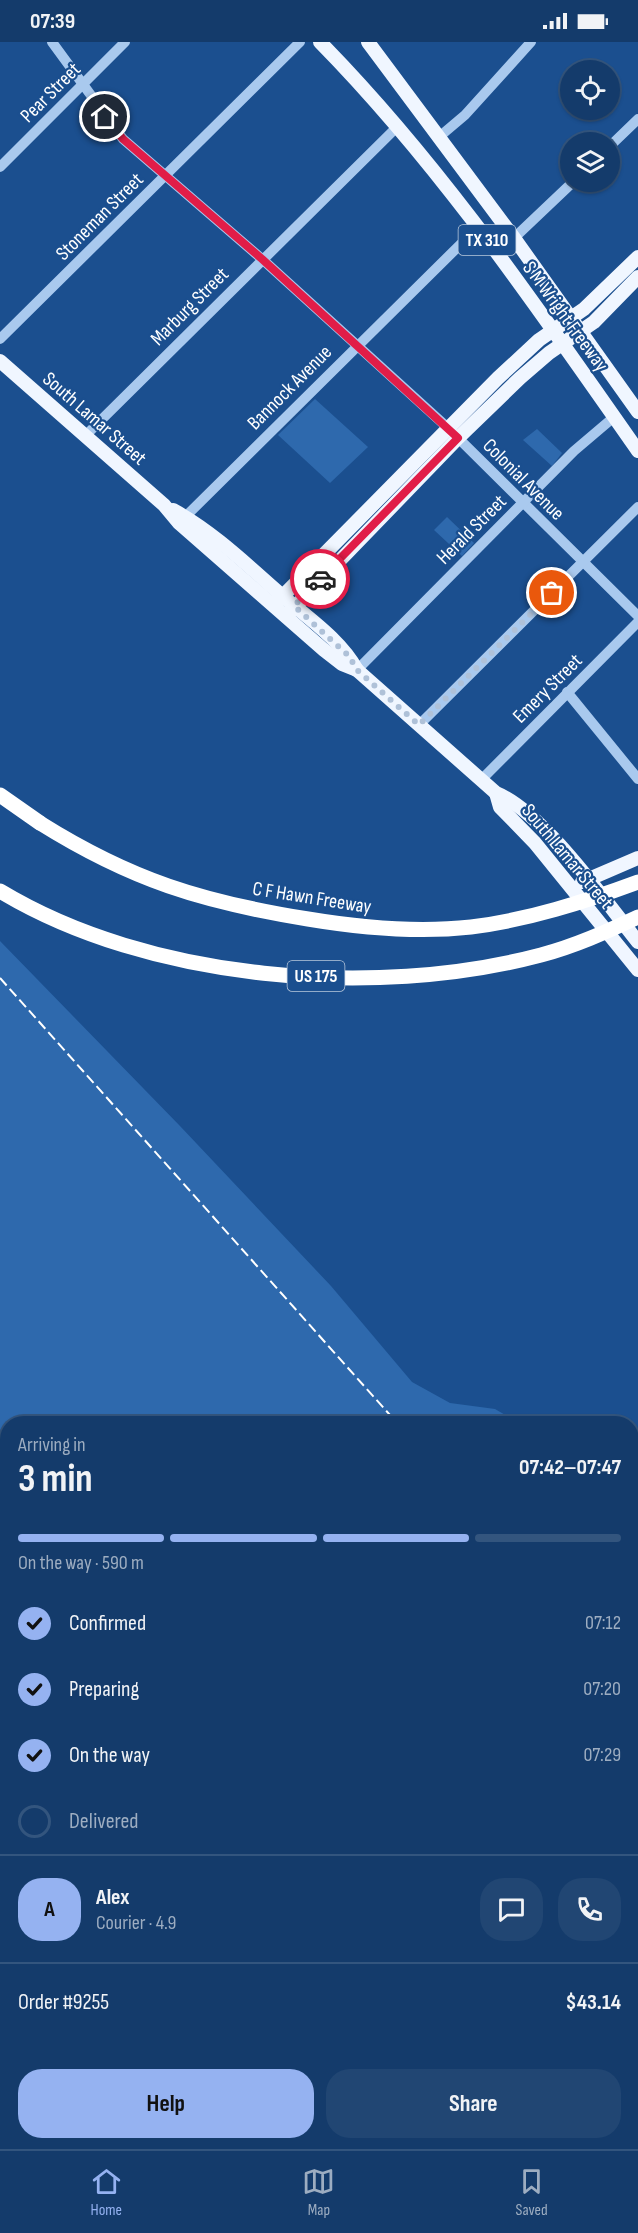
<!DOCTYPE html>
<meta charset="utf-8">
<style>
:root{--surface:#143b6b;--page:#214673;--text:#f1f3f6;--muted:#9dadc1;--line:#33557e;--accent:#95b2f1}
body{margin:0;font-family:"Sofia Sans Condensed",sans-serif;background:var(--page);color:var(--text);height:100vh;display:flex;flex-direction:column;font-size:22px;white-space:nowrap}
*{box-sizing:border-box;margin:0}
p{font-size:20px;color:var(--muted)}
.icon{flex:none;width:33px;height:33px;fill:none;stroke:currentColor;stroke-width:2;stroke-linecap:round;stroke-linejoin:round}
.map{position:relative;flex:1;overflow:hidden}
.sheet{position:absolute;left:0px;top:1374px;width:639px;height:734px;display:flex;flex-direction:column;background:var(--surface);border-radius:24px 24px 0 0;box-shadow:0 2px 4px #0004,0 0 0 2px var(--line)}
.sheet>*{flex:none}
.fabs{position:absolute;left:560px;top:18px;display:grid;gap:12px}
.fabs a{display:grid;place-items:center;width:60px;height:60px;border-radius:50%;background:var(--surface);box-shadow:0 2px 4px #0004,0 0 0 2px var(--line);font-size:30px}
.pin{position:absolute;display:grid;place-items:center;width:51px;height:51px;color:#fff;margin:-26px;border:3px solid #fff;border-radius:50%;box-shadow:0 2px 6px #0007}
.courier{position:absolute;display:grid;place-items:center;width:60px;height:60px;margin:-30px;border:4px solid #e11d48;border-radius:50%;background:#fff;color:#222;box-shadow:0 2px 8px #0007}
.head em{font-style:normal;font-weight:700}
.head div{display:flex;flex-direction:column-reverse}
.head{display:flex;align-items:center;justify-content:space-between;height:102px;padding:0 18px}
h1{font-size:39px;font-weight:700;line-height:45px}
.bar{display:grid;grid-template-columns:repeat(4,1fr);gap:9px 6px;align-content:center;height:72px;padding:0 18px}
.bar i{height:8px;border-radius:4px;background:var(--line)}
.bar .current{background:var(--accent)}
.bar p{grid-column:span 4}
.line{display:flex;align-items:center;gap:15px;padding:0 18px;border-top:2px solid var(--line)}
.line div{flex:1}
.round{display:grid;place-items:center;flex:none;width:63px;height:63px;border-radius:24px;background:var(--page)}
ol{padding:0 18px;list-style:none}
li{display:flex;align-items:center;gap:18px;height:66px}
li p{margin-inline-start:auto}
li .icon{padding:6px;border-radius:50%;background:var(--accent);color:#111;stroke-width:4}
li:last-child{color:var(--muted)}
li i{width:33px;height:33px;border:3px solid var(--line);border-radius:50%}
.primary-button{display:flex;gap:12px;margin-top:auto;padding:12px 18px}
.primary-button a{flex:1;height:69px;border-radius:24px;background:var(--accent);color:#111;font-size:24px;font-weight:700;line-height:69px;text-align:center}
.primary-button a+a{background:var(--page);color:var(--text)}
.status{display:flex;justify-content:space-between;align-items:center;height:42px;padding:0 30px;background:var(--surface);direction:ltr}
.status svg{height:16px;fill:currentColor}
.tabs{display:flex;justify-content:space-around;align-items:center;height:84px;border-top:2px solid var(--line);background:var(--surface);font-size:16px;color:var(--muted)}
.tabs a{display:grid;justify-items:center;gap:3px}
.tabs .current{color:var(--accent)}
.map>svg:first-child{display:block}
.green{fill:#2e69ad}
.water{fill:#3c6290;stroke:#9cc4f0;stroke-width:1.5}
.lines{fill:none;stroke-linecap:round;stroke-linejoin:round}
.minor{stroke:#a9c9ee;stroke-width:10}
.major{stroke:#f0f6ff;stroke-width:14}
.highway{stroke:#fff;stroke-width:15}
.rail{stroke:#fff;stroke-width:2;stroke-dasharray:10 4.5;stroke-linecap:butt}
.highway-bridge{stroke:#fff;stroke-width:15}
.done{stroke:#afc1d8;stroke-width:6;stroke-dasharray:0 10.8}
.route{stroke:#e11d48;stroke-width:8}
.labels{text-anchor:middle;stroke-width:4.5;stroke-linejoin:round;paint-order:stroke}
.shield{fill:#1b4f8f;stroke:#bbcadd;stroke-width:1.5}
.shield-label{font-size:18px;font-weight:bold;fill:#fff}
.street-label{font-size:20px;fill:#fff;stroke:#1b4f8f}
</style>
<div class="status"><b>07:39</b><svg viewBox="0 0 49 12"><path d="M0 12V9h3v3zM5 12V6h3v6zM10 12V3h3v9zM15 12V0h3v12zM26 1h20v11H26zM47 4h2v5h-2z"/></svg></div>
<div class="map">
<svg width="638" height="2107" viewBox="0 0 638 2107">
<rect width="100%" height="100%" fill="#1b4f8f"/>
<g class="green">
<path d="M315 357 368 405 330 441 278 393Z"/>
<path d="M537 387 562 411 552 424 523 398Z"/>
<path d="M447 475 474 501 462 514 434 488Z"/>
<path d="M0 899 180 1084 331 1244 412 1340 450 1361 495 1367 519 1381 8 1382 7 1585 0 1556Z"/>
<path d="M632 1556 638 1562V1738L632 1751Z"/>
<path d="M141 2100H569L570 2107H142Z"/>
</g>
<path class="water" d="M396 2100H440L447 2107H406Z"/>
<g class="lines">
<g class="minor">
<path d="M52 0 123 97 262 217 448 386 638 574"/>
<path d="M439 95 465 73 531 0"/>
<path d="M609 105 638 77"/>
<path d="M0 125 125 0"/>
<path d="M514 196 573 140"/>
<path d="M0 297 300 0"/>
<path d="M85 394 397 85"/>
<path d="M181 479 478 185"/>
<path d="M357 628 574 409 614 375"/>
<path d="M567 650 638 737"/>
<path d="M419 683 638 465"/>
<path d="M481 738 638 580"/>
</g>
<g class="major">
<path d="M320 0C441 123 539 268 638 409"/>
<path d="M368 0 514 196 638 370"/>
<path d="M0 319 164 463 179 481 324 608 342 622 357 628 496 751C543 770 605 859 638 900"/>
<path d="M173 468C215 491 250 526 286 557 311 578 341 599 357 628"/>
<path d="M274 563 498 336 539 298 584 267 638 215"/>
<path d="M286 574 458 396 520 336 549 311 594 280 638 235"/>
<path d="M496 751 500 765 535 801 638 928"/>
<path d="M582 840 638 816"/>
</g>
<g class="highway">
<path d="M0 753 40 781"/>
<path d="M0 1643 8 1672"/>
<path d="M0 1773 8 1802"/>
<path d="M84 2100 86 2107"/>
<path d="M117 2100 119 2107"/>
</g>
<g class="rail">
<path d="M0 936 398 1382"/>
<path d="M632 1637 638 1642"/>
<path d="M632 1649 638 1656"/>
</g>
<g class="highway-bridge">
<path d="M40 781C131 838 202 860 308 877 362 886 416 891 471 885 528 878 584 860 638 840"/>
<path d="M0 849C149 939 374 957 541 913 575 904 606 890 638 875"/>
</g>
</g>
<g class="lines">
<path class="done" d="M320 537 294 564 349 614 357 628 419 683 552 551"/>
<path class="route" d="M105 75 123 97 262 217 458 396 320 537"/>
</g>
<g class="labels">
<g class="shield">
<rect x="458.5" y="183" width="57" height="30" rx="4.5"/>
<rect x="287.5" y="919" width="57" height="30" rx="4.5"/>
</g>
<g class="shield-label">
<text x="487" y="204">TX 310</text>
<text x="316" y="940">US 175</text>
</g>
<g class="street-label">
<text transform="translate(50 50) rotate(-45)" y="7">Pear Street</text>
<text transform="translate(99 174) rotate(-45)" y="7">Stoneman Street</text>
<text transform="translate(189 264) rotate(-45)" y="7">Marburg Street</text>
<text transform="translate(566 274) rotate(54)" y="7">S M Wright Freeway</text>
<text transform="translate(289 345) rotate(-45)" y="7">Bannock Avenue</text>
<text transform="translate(95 376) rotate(41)" y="7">South Lamar Street</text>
<text transform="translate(524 437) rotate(45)" y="7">Colonial Avenue</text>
<text transform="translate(471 487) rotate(-45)" y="7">Herald Street</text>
<text transform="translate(547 646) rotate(-45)" y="7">Emery Street</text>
<text transform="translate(568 814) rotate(50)" y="7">South Lamar Street</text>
<text transform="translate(312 855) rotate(9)" y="7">C F Hawn Freeway</text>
</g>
</g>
</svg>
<div class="fabs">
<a><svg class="icon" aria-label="locate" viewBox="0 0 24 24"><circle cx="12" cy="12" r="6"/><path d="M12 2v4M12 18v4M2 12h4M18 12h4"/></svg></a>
<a><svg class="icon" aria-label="layers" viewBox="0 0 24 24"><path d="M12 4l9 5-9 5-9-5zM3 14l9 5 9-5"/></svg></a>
</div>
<div class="pin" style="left:552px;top:551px;background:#ea580c"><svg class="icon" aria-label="bag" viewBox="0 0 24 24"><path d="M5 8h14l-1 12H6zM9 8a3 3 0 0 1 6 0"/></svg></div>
<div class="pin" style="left:105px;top:75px;background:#1f2937"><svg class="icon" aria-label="home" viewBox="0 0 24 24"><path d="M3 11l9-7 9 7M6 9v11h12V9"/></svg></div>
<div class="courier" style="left:320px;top:537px"><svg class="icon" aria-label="car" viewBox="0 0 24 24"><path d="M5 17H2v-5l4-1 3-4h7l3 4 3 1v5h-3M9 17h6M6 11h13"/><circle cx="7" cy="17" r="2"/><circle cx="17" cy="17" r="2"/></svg></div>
<section class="sheet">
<div class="head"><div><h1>3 min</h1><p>Arriving in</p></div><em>07:42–07:47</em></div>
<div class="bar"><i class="current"></i><i class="current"></i><i class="current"></i><i></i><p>On the way · 590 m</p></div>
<ol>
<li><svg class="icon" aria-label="check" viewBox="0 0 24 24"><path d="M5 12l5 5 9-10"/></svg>Confirmed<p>07:12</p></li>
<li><svg class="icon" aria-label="check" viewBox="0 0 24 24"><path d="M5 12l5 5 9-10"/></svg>Preparing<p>07:20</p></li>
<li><svg class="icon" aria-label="check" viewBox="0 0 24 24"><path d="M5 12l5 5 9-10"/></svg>On the way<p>07:29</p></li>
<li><i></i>Delivered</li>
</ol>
<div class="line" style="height:108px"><b class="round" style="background:var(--accent);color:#111">A</b><div><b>Alex</b><p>Courier · 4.9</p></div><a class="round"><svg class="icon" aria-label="chat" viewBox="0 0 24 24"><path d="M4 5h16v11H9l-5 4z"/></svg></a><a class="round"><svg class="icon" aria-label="phone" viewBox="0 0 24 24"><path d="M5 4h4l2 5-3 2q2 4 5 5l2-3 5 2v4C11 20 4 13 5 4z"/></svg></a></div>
<div class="line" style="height:78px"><div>Order #9255</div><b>$43.14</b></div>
<div class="primary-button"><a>Help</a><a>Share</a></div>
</section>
</div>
<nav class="tabs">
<a class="current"><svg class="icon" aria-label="home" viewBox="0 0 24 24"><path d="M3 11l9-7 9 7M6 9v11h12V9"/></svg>Home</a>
<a><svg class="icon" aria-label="map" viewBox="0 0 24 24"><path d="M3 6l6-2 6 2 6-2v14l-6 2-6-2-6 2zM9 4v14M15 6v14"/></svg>Map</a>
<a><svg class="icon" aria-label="saved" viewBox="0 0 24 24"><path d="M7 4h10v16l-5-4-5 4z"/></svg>Saved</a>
</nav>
